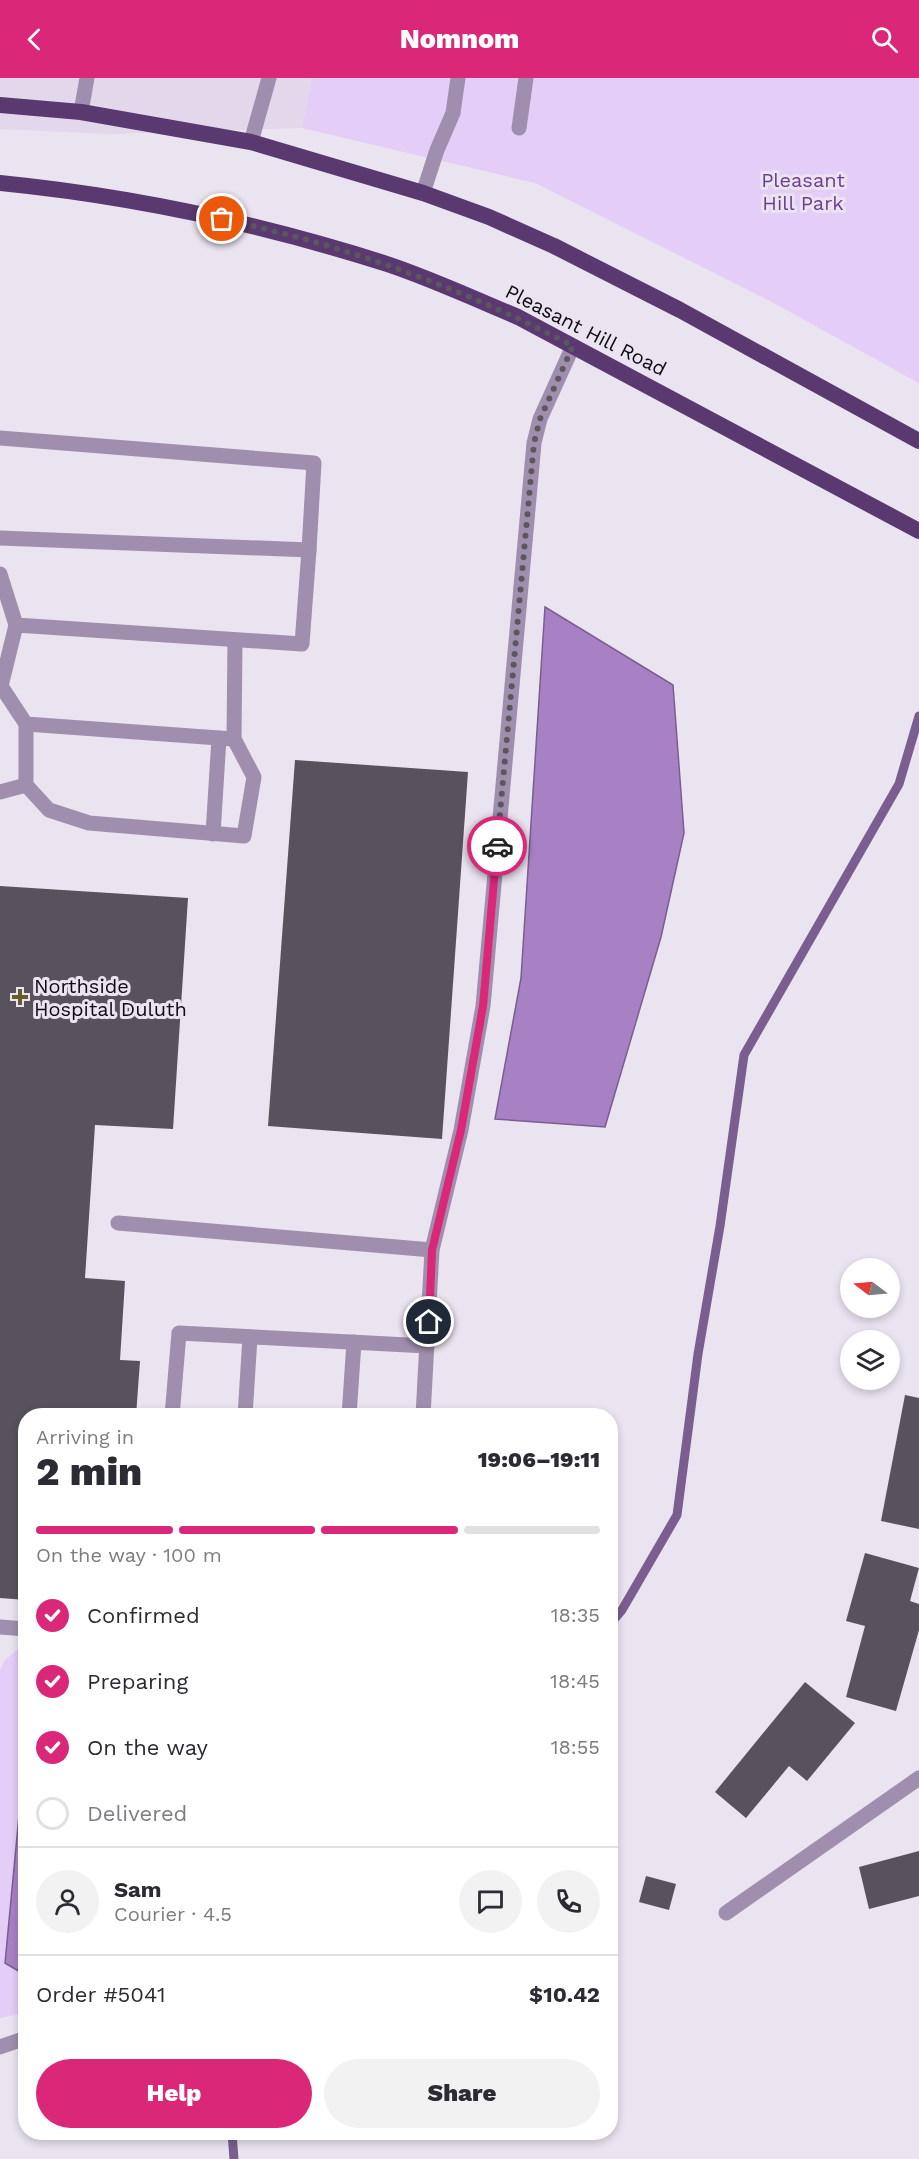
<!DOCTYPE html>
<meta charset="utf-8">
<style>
:root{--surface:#fff;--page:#f2f2f3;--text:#2b2b33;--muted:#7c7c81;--line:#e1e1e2;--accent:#db2777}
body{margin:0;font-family:"Work Sans",sans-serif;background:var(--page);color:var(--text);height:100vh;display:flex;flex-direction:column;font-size:22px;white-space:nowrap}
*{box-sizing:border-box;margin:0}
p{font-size:20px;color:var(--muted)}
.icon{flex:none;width:33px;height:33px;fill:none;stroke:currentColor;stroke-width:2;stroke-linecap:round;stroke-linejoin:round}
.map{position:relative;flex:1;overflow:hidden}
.panel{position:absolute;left:18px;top:1330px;width:600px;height:732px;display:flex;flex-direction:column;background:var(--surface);border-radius:24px;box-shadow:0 3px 9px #0003}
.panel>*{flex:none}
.needle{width:39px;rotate:286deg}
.buttons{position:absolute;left:840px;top:1180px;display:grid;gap:12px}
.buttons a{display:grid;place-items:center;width:60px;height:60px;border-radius:50%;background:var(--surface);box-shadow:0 3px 9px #0003;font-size:30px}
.pin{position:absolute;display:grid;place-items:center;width:51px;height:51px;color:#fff;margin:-26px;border:3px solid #fff;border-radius:50%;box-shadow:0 2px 6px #0007}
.courier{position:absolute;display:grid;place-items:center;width:60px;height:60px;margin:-30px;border:4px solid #db2777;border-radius:50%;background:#fff;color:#222;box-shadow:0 2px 8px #0007}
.headline em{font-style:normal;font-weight:800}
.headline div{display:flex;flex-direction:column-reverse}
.headline{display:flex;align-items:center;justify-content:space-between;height:102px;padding:0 18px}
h1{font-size:39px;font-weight:800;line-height:45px}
.bar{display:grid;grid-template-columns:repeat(4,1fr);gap:9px 6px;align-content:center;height:72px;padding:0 18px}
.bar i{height:8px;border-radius:4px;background:var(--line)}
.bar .active{background:var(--accent)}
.bar p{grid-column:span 4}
.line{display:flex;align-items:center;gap:15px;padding:0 18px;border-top:2px solid var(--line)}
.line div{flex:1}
.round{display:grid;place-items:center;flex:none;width:63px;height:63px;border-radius:32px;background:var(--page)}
ol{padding:0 18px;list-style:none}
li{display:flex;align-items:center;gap:18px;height:66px}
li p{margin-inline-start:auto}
li .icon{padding:6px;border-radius:50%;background:var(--accent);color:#fff;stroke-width:4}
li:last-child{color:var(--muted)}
li i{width:33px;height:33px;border:3px solid var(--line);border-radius:50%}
.action{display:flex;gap:12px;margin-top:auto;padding:12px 18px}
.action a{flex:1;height:69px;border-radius:36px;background:var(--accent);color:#fff;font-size:24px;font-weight:800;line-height:69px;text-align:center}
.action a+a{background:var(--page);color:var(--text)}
header{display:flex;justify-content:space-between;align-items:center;height:78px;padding:0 18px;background:var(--accent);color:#fff;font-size:27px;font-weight:800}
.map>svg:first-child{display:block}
.built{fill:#e2d7eb}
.green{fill:#e4cdf6}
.water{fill:#a881c5;stroke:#7a5e8f;stroke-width:1.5}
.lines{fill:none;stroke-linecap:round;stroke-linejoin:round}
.stream{stroke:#7a5e8f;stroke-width:9}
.building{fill:#57525c}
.service{stroke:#9f8ead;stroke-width:15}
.minor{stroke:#9f8ead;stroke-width:15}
.trunk{stroke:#5a3870;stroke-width:16}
.done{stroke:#5b575e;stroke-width:6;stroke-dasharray:0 10.8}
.route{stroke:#db2777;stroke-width:8}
.poi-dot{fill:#655c29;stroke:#eae3f0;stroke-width:2}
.labels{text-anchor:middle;stroke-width:6;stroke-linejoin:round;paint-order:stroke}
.park-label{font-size:20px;fill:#6e3d8f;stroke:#eae3f0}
.street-label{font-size:20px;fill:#0e0c10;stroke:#eae3f0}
.poi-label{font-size:20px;fill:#0e0c10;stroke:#eae3f0;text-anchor:start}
</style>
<header><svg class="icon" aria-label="back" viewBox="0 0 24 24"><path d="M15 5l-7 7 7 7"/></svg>Nomnom<svg class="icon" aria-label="search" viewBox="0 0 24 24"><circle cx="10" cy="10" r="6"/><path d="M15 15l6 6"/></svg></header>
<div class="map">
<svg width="919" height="2081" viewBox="0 0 919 2081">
<rect width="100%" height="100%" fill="#eae3f0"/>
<path class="built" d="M0 0H312L302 50 110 56 0 51Z"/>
<g class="green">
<path d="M312 0H919V305L768 222 535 105 302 50Z"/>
<path d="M22 1568H25V1935L0 1940V1592L5 1582Z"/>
</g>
<g class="water">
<path d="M545 529 673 607 684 755 661 859 605 1049 495 1041 521 900Z"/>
<path d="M25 1674V1897L5 1885Z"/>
</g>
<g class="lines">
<g class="stream">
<path d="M610 1546 622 1532 677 1437 698 1276 720 1148 744 977 899 706 919 638"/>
<path d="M232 2055 234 2081"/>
</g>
</g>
<g class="building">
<path d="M295 682 468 694 442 1061 268 1048Z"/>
<path d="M0 808 188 820 173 1051 95 1047 85 1200 125 1203 120 1282 140 1283 136 1338H26V1522L0 1520Z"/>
<path d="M905 1317 919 1320V1451L881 1443Z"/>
<path d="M865 1475 919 1490 910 1523 919 1526V1552L896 1633 846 1619 865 1548 846 1543Z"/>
<path d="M805 1604 855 1645 807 1703 789 1688 746 1740 715 1714Z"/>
<path d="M919 1773V1818L869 1831 859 1789Z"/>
<path d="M646 1798 676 1806 669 1832 639 1824Z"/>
</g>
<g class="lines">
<g class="service">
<path d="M81 34 87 0"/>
<path d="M519 50 526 0"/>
<path d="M251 64 269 0"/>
<path d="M423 115 437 72 453 35 458 0"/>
<path d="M0 360 314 385 309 472 0 460"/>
<path d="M0 496 16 547 302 566 309 472"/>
<path d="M16 547 1 608 26 646 219 660 234 661 235 562"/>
<path d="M26 646V707L49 732 89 745 244 758 254 699 234 661"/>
<path d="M0 714 26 707"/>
<path d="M213 756 219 660"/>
<path d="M118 1145 432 1172"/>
<path d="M172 1338 179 1255 427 1268"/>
<path d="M245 1338 250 1259"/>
<path d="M349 1338 354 1264"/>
<path d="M423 1338 432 1172 461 1052 483 928 534 365 540 341 573 268"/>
<path d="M0 1549 26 1551"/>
<path d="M0 1969 26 1960"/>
</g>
<path class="minor" d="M726 1835 919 1700"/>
<g class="trunk">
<path d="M0 27 81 34 251 64 423 115 489 139 554 168 680 232 919 363"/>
<path d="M0 105C131 118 262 146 387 186 432 201 475 221 518 239L919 453"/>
</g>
</g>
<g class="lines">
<path class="done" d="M222 141C345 167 462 210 573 268L540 341 534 365 497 768"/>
<path class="route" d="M429 1244 432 1172 461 1052 483 928 497 768"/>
</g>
<path class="poi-dot" d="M17 910h6v6h6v6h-6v6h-6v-6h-6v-6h6z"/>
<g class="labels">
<g class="park-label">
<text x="803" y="109">Pleasant<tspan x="803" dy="23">Hill Park</tspan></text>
</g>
<g class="street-label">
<text transform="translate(586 252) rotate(27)" y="7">Pleasant Hill Road</text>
</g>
<g class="poi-label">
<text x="34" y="915">Northside<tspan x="34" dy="23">Hospital Duluth</tspan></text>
</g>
</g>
</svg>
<div class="buttons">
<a><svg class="needle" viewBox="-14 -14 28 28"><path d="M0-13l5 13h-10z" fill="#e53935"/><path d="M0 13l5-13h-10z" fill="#7c7c81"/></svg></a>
<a><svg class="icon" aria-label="layers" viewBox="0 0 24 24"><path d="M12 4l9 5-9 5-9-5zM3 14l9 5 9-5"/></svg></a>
</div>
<div class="pin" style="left:222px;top:141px;background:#ea580c"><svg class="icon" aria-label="bag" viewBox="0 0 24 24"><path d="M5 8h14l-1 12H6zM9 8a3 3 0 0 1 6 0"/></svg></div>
<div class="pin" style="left:429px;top:1244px;background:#1f2937"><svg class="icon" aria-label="home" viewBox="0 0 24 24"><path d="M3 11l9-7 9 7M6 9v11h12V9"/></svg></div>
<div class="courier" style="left:497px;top:768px"><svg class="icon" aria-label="car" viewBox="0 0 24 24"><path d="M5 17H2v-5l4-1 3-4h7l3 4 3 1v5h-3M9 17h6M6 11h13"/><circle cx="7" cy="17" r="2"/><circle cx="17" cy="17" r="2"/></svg></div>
<section class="panel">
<div class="headline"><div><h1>2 min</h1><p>Arriving in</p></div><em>19:06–19:11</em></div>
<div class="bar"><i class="active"></i><i class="active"></i><i class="active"></i><i></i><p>On the way · 100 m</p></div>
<ol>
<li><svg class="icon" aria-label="check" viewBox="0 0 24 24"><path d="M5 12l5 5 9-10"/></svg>Confirmed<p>18:35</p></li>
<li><svg class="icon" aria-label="check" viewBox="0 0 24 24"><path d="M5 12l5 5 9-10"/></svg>Preparing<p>18:45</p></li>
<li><svg class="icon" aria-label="check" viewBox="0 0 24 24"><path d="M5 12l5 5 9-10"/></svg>On the way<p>18:55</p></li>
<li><i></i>Delivered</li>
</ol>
<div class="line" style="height:108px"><a class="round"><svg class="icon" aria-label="person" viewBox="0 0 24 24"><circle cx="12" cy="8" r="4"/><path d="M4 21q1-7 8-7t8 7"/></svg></a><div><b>Sam</b><p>Courier · 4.5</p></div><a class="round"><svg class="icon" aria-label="chat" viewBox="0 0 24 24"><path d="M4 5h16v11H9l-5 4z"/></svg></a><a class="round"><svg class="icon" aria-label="phone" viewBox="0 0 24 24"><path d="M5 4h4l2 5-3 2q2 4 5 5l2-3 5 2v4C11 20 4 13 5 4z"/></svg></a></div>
<div class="line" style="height:78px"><div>Order #5041</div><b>$10.42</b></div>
<div class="action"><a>Help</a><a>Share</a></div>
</section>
</div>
